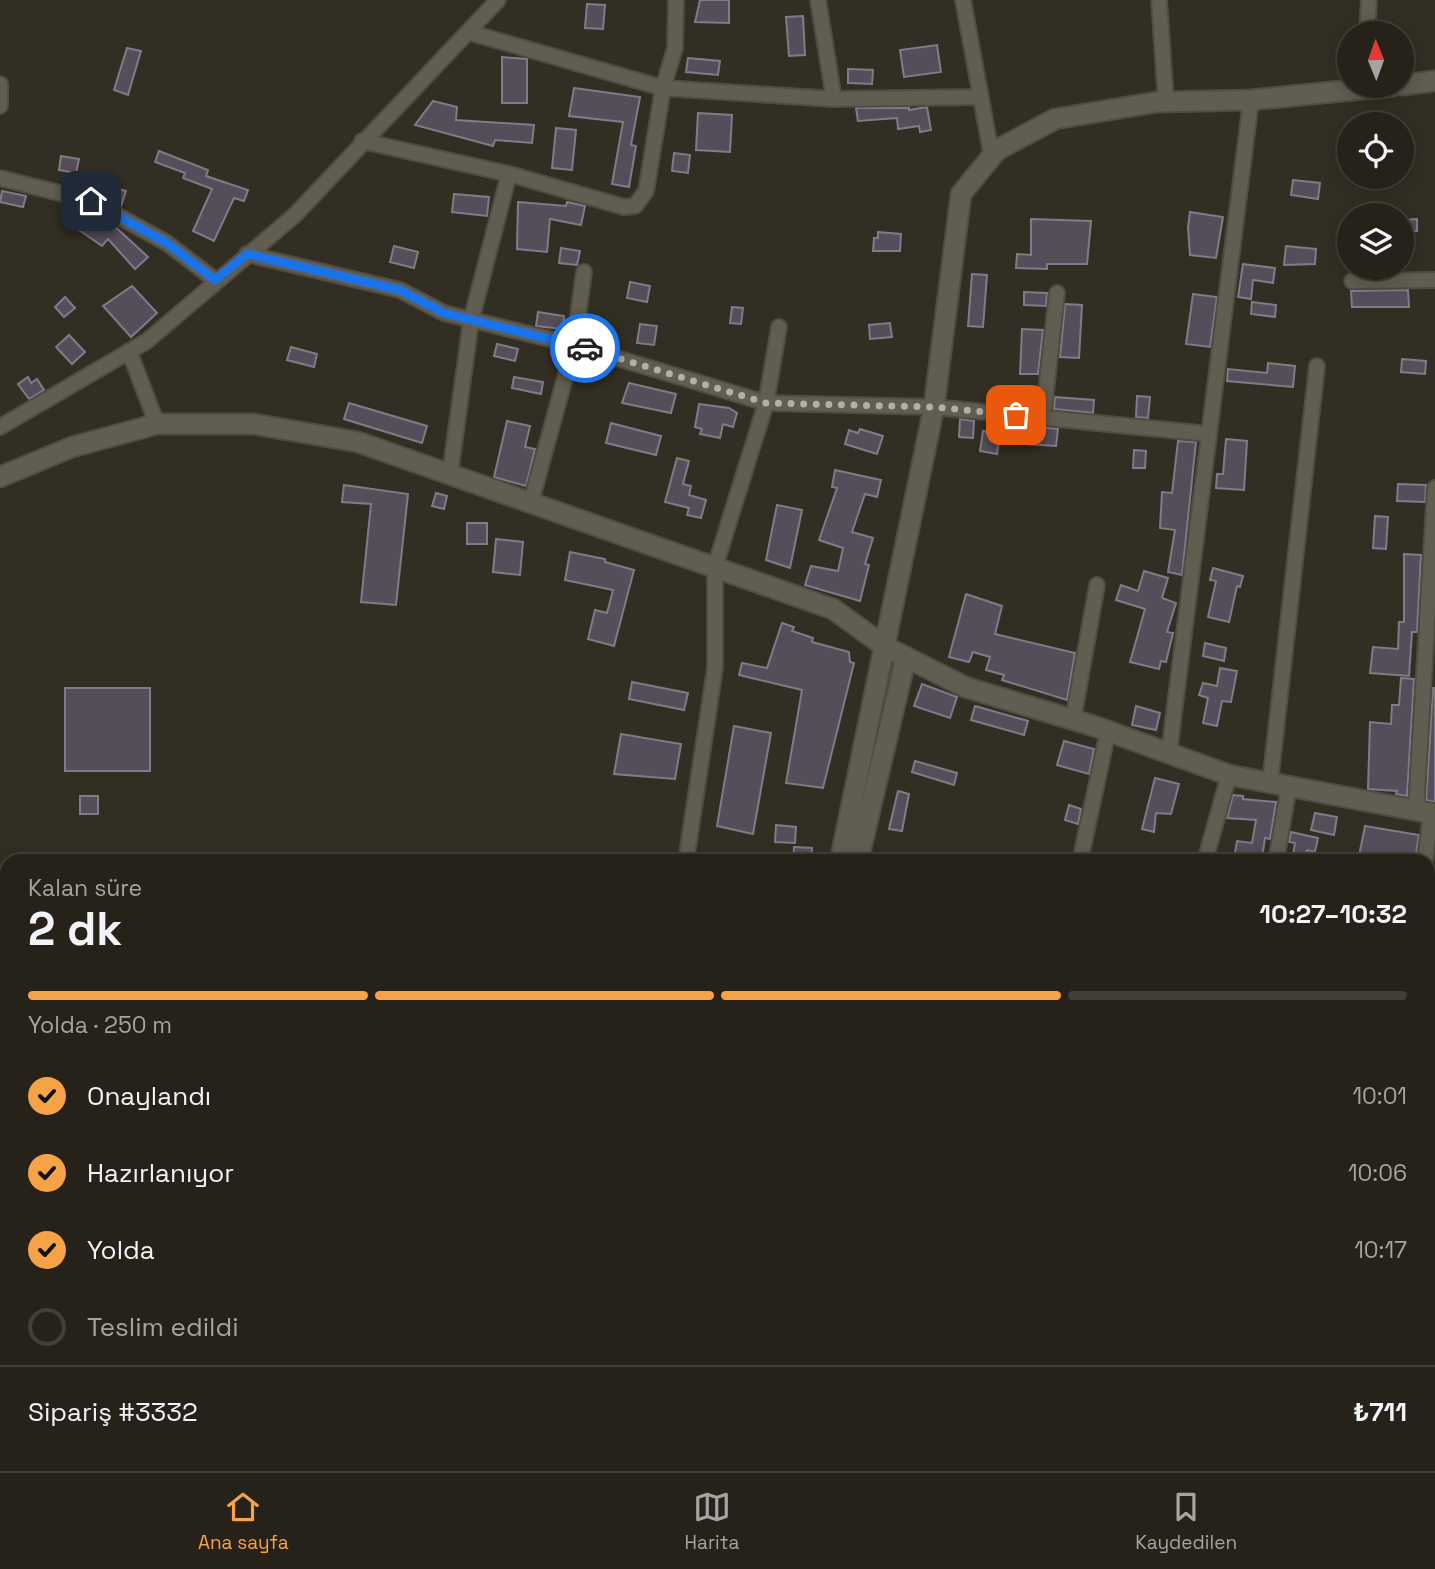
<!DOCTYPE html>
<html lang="tr">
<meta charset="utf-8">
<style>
:root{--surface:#26221a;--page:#322f27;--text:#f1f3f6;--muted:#a4a4a2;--line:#423f39;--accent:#f6a247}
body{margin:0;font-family:"Space Grotesk",sans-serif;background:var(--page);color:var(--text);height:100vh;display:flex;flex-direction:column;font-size:26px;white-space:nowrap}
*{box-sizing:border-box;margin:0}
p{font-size:23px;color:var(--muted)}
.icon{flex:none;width:38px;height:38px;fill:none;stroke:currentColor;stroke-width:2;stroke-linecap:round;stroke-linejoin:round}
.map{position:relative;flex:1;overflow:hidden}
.details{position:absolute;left:0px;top:854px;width:1435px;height:618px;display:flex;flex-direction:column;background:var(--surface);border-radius:21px 21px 0 0;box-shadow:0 4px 18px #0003,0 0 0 2px var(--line)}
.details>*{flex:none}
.needle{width:46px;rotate:359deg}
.buttons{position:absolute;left:1337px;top:21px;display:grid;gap:14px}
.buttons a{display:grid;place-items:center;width:77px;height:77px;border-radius:50%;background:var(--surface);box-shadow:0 4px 18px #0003,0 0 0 2px var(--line);font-size:35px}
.pin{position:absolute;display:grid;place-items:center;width:60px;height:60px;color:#fff;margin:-30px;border-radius:14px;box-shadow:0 4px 10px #0006}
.courier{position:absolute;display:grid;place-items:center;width:70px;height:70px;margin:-35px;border:5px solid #1a73e8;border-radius:50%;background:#fff;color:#222;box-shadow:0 2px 9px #0007}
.headline em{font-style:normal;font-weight:700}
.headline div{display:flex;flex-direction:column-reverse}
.headline{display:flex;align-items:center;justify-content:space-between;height:119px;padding:0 28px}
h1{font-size:46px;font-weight:700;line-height:52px}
.bar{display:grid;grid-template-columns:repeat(4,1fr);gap:10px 7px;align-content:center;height:84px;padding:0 28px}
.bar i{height:9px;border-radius:5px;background:var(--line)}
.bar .selected{background:var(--accent)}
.bar p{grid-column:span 4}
.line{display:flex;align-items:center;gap:18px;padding:0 28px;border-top:2px solid var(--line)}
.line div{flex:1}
ol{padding:0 28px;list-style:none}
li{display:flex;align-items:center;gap:21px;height:77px}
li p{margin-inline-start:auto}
li .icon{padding:7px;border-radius:50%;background:var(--accent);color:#111;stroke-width:4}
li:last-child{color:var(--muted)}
li i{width:38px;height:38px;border:4px solid var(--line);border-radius:50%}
.dock{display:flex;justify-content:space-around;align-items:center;height:98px;border-top:2px solid var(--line);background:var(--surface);font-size:19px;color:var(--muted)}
.dock a{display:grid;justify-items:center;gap:4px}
.dock .selected{color:var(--accent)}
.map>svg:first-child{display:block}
.building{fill:#554e5a;stroke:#827a87;stroke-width:2}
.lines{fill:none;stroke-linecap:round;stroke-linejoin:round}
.street-casing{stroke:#4f4c41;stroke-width:18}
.secondary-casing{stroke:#4f4c41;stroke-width:23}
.street{stroke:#615d50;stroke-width:14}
.secondary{stroke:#615d50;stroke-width:19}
.done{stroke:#b2afa6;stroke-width:7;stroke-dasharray:0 12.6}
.route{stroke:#1a73e8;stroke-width:9}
</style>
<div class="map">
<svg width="1435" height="1471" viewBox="0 0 1435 1471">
<rect width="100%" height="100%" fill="#332e23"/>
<g class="building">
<path d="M700 0H729V23L695 22Z"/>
<path d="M587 4 605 5 603 29 585 28Z"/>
<path d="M803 16 805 55 789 56 786 17Z"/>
<path d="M937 45 941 72 904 77 900 50Z"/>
<path d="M127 48 141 51 128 95 114 90Z"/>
<path d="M502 57 527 59V103H502Z"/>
<path d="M688 58 720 61 718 75 686 72Z"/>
<path d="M848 69 873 70 872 84 848 83Z"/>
<path d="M574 88 640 97 631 145 636 146 629 187 612 184 623 122 569 116Z"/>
<path d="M433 101 457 107 456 120 534 125 532 143 495 140 493 146 415 125Z"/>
<path d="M927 107 931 130 920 132 919 126 898 129 897 118 858 121 856 108H909V110Z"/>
<path d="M698 113 732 115 730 152 696 150Z"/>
<path d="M556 128 576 130 572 170 552 168Z"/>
<path d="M159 151 208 170 206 176 248 190 244 201 234 198 214 241 193 231 212 189 183 178 185 173 155 162Z"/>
<path d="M674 153 690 155 688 173 672 171Z"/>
<path d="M61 156 79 159 76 173 59 170Z"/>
<path d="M1293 180 1320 183 1318 199 1291 195Z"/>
<path d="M112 187 126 191 121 206 108 199Z"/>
<path d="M2 191 26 196 23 207 0 202Z"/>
<path d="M454 194 489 197 487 216 452 212Z"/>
<path d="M518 202 566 206 567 202 585 206 581 225 550 219 547 252 517 249Z"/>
<path d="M1190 212 1223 217 1216 258 1190 255 1188 227Z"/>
<path d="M80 213 107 227 111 223 148 257 135 269 108 239 102 246 73 226Z"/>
<path d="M1031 219 1091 221 1087 264H1047V269L1016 268 1017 254 1031 255Z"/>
<path d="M1417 219V231L1402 232V220Z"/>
<path d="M878 232 901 234 900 251H873L874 238H878Z"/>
<path d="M394 246 418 252 414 268 390 262Z"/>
<path d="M1286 246 1316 249 1315 264 1284 265Z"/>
<path d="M561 248 580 251 577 265 559 263Z"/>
<path d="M1243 264 1275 268 1273 283 1253 280 1251 299 1238 297Z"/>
<path d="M972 274 987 275 983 327 968 326Z"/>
<path d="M630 282 650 286 647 302 627 298Z"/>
<path d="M132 286 157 313 131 337 103 306Z"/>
<path d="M1408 290 1409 307H1352L1351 291Z"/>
<path d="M1024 292 1047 293 1046 306 1024 305Z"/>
<path d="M1193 294 1217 297 1210 347 1186 344Z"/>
<path d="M65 297 75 308 64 317 55 307Z"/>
<path d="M1252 302 1276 305 1275 317 1251 314Z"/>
<path d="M1065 304 1082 305 1079 358 1060 357Z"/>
<path d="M732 307 743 308 741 324 730 323Z"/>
<path d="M538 312 564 316 563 329 536 326Z"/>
<path d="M890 323 892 337 870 339 869 325Z"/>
<path d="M640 324 657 326 654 345 637 343Z"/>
<path d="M1022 329 1043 330 1038 374H1020Z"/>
<path d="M69 335 85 352 72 364 56 347Z"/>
<path d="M497 344 518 349 515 361 494 356Z"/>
<path d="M291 347 317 354 314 367 287 360Z"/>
<path d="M1402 359 1426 361 1425 374 1401 372Z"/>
<path d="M1268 363 1295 366 1293 387 1227 381 1228 369 1267 373Z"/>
<path d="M28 377 31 383 37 379 44 390 29 399 18 384Z"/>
<path d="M514 377 543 382 541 394 512 388Z"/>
<path d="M629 383 676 394 671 413 622 403Z"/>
<path d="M1000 392 1025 396V402H1035V407L999 404Z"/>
<path d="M1137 396 1150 397 1148 418 1136 417Z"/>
<path d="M1055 397 1094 400 1093 413 1054 409Z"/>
<path d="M349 403 427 426 422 443 344 419Z"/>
<path d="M699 404 729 408 737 413 733 427 723 424 720 438 700 434 702 429 695 427Z"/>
<path d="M960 419 974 421 973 438 959 437Z"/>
<path d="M507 421 530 426 525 447 535 449 526 486 494 477Z"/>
<path d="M611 423 661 436 656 455 606 443Z"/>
<path d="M1010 424 1058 429 1056 446 1008 443Z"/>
<path d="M860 429 883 436 877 454 845 444 849 430 858 433Z"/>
<path d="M983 431 1000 434 997 454 980 451Z"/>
<path d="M1226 439 1247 441 1244 490 1216 488 1217 474H1223Z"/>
<path d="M1178 441 1196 442 1182 575 1168 572 1175 530 1160 528 1162 492 1172 493Z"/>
<path d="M1134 450 1146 451 1145 468H1133Z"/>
<path d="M677 458 689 461 683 484 691 486 689 495 706 500 701 518 687 515 689 508 665 502Z"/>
<path d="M835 470 881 480 877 497 865 494 852 532 873 538 865 564 869 565 860 601 805 585 811 566 838 571 843 548 819 540 837 488 832 487Z"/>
<path d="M1398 484 1426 485 1425 502 1397 501Z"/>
<path d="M344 485 408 494 396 605 361 602 371 504 342 502Z"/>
<path d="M436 493 447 496 444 509 432 506Z"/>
<path d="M777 505 802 510 790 568 766 560Z"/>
<path d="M1375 516 1388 517 1386 549 1373 548Z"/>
<rect x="467" y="523" width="20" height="21"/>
<path d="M496 539 523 542 520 575 493 572Z"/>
<path d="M570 552 605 559V562L634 570 614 646 588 639 595 610 607 613 613 590 565 580Z"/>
<path d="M1404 554 1421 555 1417 632H1412L1409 676 1370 673 1373 647 1398 649 1399 622H1404Z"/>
<path d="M1213 568 1243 576 1240 587 1237 586 1229 622 1208 617 1216 581 1210 580Z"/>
<path d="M1144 571 1168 578 1162 598 1176 603 1167 632 1173 633 1166 662 1161 661 1159 669 1130 662 1145 609 1116 600 1121 585 1138 591Z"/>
<path d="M966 594 1002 606 995 634 1075 653 1067 700 1002 680 1004 675 986 670 990 657 973 652 969 662 949 657Z"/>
<path d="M782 623 794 627 792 631 813 638 812 642 849 652 850 662 854 663 823 788 786 783 802 690 739 675 742 663 767 668Z"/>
<path d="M1205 643 1226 648 1224 661 1203 656Z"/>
<path d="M1220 668 1237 671 1231 702 1222 701 1217 726 1203 723 1208 698 1199 695 1203 683 1217 686Z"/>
<path d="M1401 678 1414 679 1407 796 1396 794 1397 791 1368 789 1370 722 1391 724 1392 705H1399Z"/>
<path d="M632 682 688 693 684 710 629 699Z"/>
<path d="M922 684 957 697 950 718 914 706Z"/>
<rect x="65" y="688" width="85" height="83"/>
<path d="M1433 688H1435V802L1426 800Z"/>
<path d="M975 706 1028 721 1024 735 971 720Z"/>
<path d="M1136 706 1160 713 1156 730 1132 725Z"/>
<path d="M734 726 771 733 753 834 717 826Z"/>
<path d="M621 734 681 744 675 779 614 774Z"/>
<path d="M1064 741 1094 749 1089 774 1057 765Z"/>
<path d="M915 761 957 773 954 785 912 772Z"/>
<path d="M1155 778 1179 784 1171 814 1156 813 1154 832 1142 829Z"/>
<path d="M898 791 909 794 902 831 889 829Z"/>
<path d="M1233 795 1243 796V799L1276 802 1270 839 1265 838 1262 858 1235 853 1237 841 1252 843 1256 820 1227 818Z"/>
<rect x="80" y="796" width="18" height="18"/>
<path d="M1069 805 1081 809 1078 824 1065 820Z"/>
<path d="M1315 813 1337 817 1334 835 1311 830Z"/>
<path d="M776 825 796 827 795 843 775 842Z"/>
<path d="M1365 826 1419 835 1415 860 1390 854 1388 861H1358Z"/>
<path d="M1291 832 1318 838 1315 852 1307 850 1305 861H1292L1295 843 1289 842Z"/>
<path d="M794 847 812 848 811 861H793Z"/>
</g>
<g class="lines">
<g class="street-casing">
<g id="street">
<path d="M818 0 834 99"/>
<path d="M963 0 992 158"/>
<path d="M1159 0 1166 102"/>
<path d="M468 32 663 88 834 99 981 97"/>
<path d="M1367 33 1369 0"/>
<path d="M0 84V106"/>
<path d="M362 141 509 174 624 207 635 206 646 191 663 88 675 48 676 0"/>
<path d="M0 178 91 201 167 243 215 280"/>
<path d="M247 254 400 290 444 313 574 345 766 403 934 407 1209 434"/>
<path d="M1352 281 1435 280"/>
<path d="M129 351 157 424"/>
<path d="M1043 418 1057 293"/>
<path d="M0 427 147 341 295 215 498 0"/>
<path d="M450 474 471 321 509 174"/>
<path d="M531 502 574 345 584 272"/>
<path d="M1073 720 1097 585"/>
<path d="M1169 753 1251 100"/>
<path d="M1270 783 1317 366"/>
<path d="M1416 810 1435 488"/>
<path d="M686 861 715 668V567L766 403 779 327"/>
<path d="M1080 861 1108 731"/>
<path d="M1205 861 1229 775"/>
<path d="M1276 861 1289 786"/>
<path d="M1425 861 1431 814"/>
<path d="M1428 897 1435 898"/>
<path d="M1428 999 1435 1000"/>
<path d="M1428 1102 1435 1103"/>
<path d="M1428 1202 1435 1203"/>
<path d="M1428 1308 1435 1310"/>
<path d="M1428 1440 1435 1442"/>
<path d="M606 1471 607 1465"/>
<path d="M926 1471 927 1465"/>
<path d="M1065 1471 1066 1465"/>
<path d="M1205 1471 1206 1465"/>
<path d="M1325 1471 1326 1465"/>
</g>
</g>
<g class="secondary-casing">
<g id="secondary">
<path d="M1402 85 1435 81"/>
<path d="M0 477 72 447 157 424H254L358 442 833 609 884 646 965 687 1094 726 1229 775 1435 814"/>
<path d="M840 861 934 407 961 194 997 150 1055 119 1157 102 1251 100 1393 86"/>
<path d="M858 861 906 657"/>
<path d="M764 1471 765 1465"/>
<path d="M787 1471 788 1465"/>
</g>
</g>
<use href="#street" class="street"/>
<use href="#secondary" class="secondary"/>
</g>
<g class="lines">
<path class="done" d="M585 348 766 403 934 407 1016 415"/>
<path class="route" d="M91 201 167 243 215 280 247 254 400 290 444 313 585 348"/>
</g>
</svg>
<div class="buttons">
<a><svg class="needle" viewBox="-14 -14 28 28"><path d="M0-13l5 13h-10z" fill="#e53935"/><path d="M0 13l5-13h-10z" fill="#a4a4a2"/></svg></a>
<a><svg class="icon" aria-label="locate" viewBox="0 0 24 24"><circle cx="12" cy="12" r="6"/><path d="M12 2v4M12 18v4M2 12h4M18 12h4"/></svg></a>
<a><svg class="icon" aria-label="layers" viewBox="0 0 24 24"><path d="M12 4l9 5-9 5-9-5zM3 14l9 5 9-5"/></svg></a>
</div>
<div class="pin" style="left:1016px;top:415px;background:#ea580c"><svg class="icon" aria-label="bag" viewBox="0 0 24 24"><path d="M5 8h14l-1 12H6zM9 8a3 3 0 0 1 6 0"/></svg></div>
<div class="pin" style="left:91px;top:201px;background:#1f2937"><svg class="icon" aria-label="home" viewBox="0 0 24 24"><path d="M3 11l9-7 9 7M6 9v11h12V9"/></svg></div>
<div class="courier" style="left:585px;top:348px"><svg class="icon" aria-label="car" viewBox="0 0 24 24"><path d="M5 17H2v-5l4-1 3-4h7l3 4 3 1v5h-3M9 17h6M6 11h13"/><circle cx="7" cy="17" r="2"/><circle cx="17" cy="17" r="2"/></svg></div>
<section class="details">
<div class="headline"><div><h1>2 dk</h1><p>Kalan süre</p></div><em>10:27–10:32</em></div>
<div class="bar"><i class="selected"></i><i class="selected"></i><i class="selected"></i><i></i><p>Yolda · 250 m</p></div>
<ol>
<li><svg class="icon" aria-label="check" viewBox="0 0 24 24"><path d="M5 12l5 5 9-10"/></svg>Onaylandı<p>10:01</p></li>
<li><svg class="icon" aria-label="check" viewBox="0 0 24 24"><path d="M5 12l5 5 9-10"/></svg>Hazırlanıyor<p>10:06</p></li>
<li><svg class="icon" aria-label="check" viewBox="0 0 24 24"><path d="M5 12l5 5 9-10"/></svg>Yolda<p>10:17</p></li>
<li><i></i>Teslim edildi</li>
</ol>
<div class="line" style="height:91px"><div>Sipariş #3332</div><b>₺711</b></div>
</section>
</div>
<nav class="dock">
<a class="selected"><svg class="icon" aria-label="home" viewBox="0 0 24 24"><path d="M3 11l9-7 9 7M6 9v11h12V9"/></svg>Ana sayfa</a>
<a><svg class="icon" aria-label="map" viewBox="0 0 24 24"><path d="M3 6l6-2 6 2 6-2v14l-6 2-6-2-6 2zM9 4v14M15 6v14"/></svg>Harita</a>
<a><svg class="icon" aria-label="saved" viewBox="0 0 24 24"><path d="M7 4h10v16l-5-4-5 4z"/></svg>Kaydedilen</a>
</nav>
